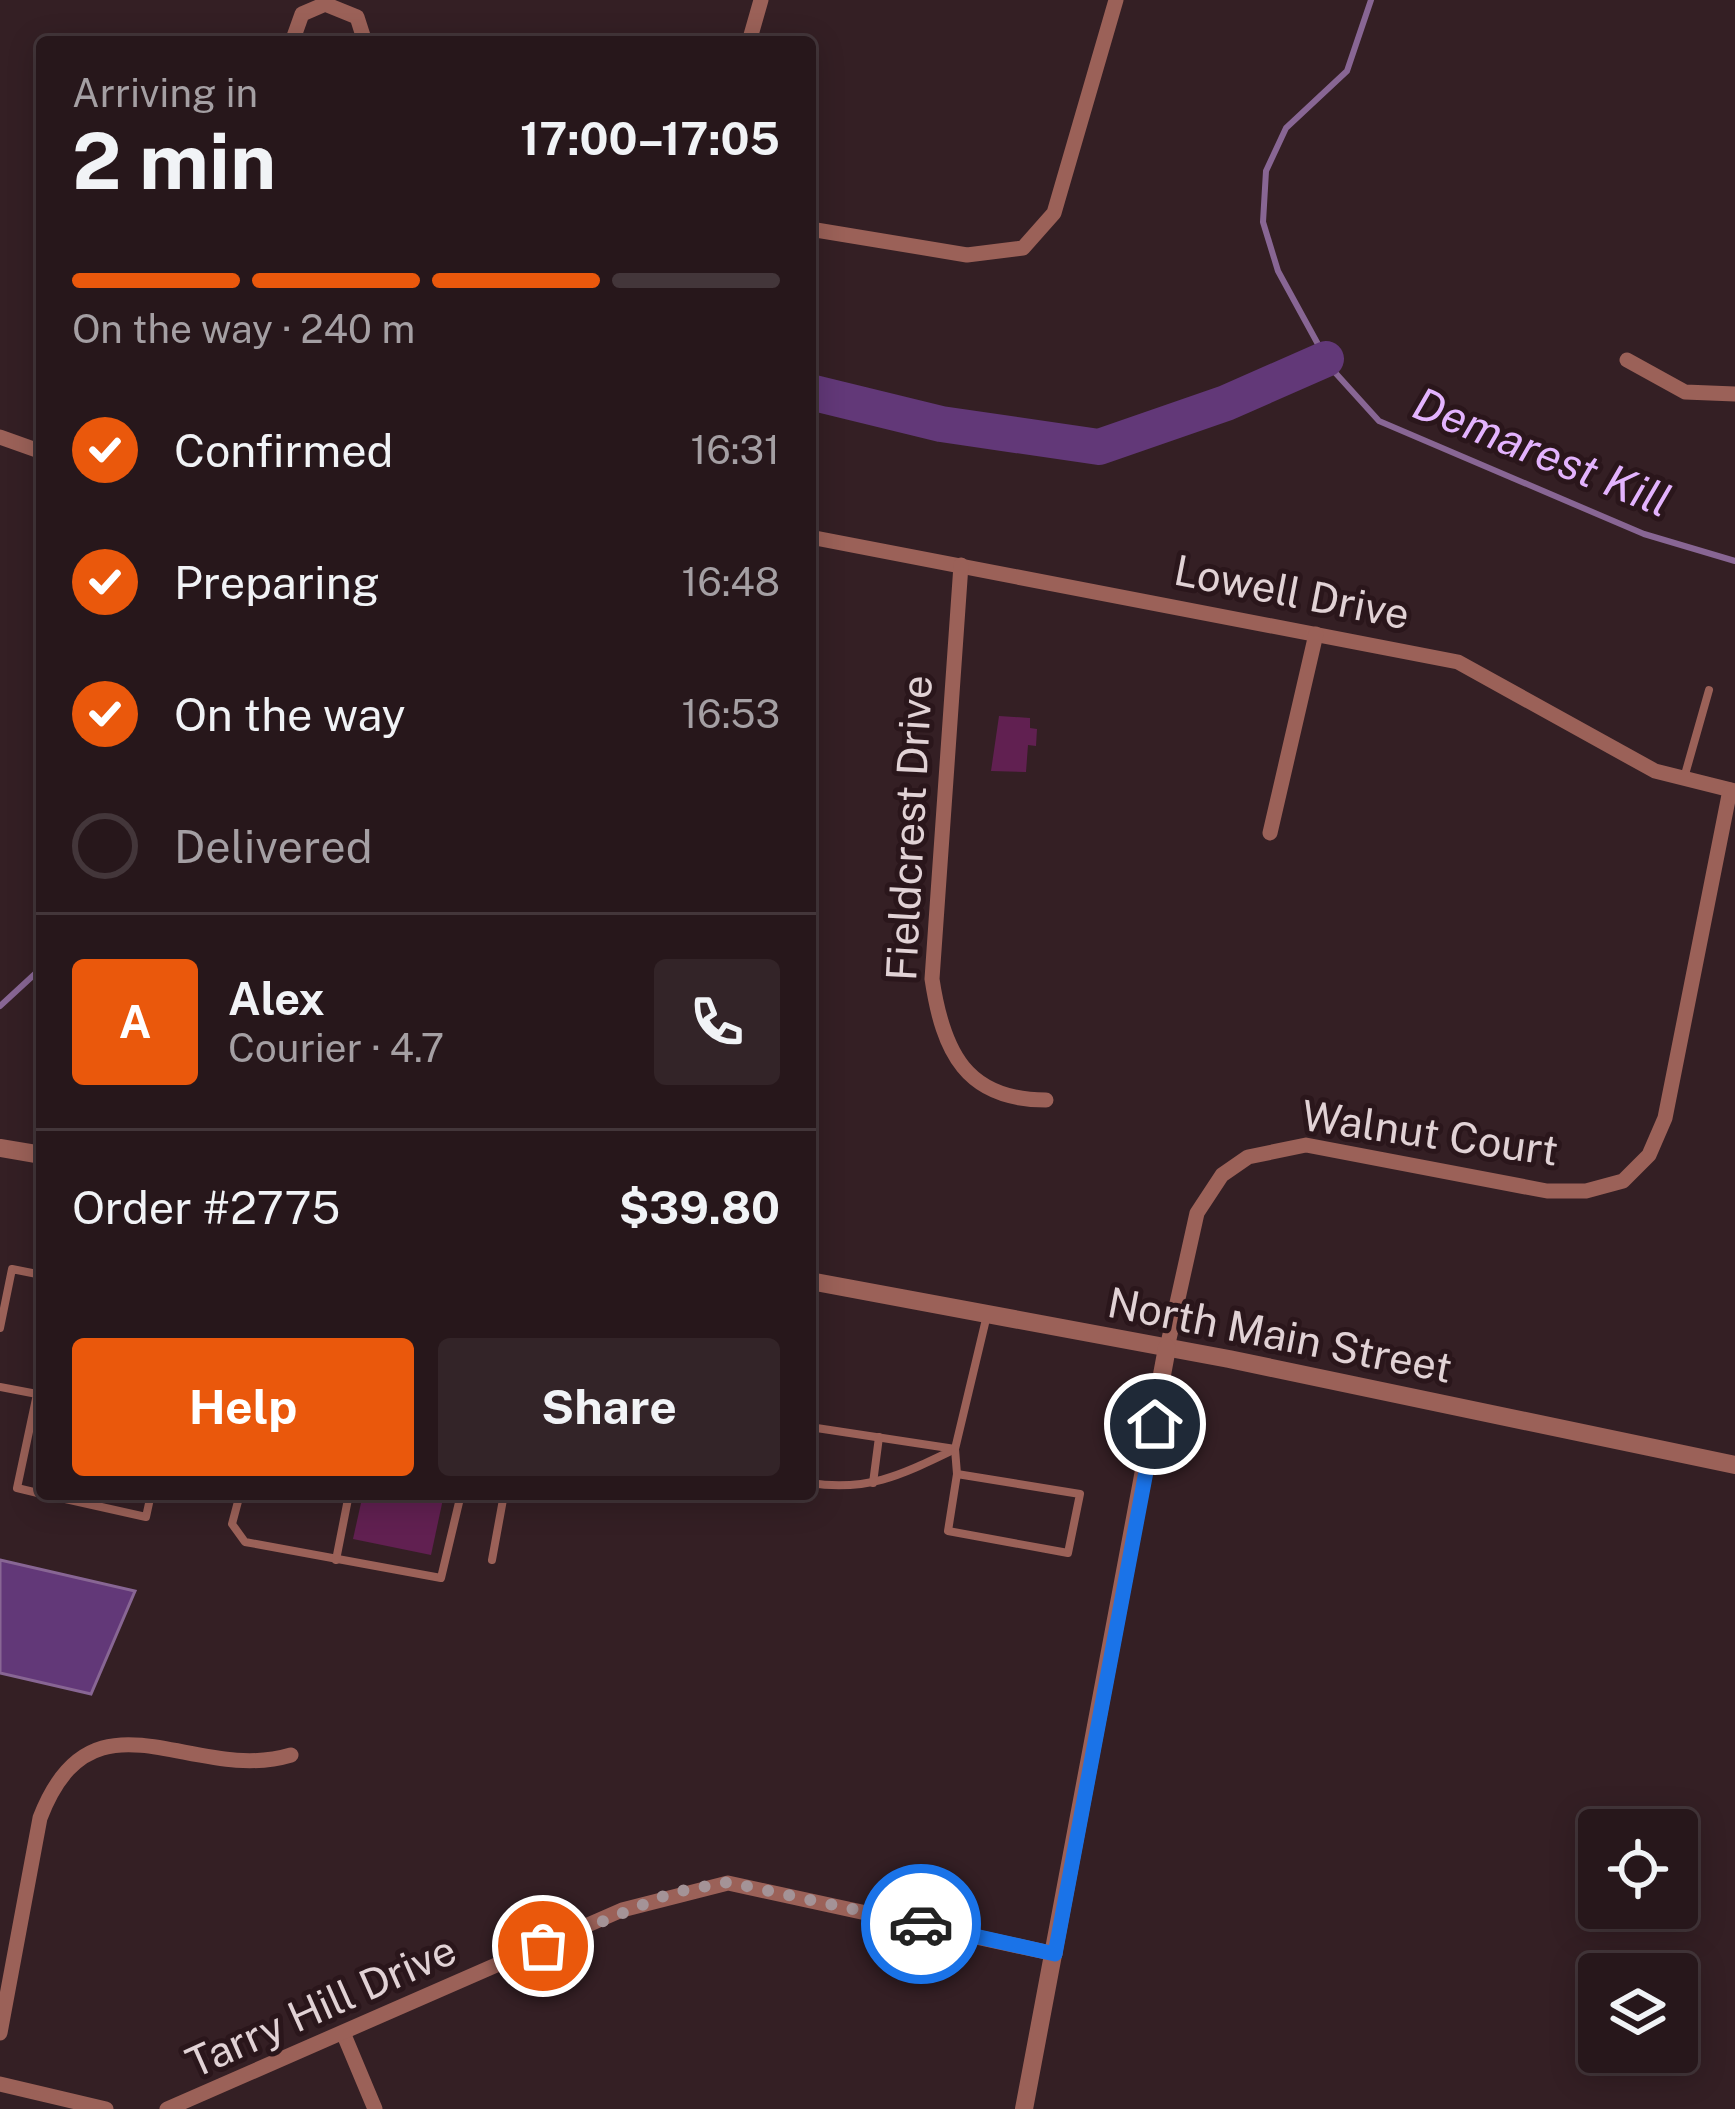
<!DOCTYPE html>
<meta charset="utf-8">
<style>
:root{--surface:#27171b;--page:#332428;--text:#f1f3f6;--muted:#a49fa3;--line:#43363a;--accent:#ea580c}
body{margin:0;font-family:"Public Sans",sans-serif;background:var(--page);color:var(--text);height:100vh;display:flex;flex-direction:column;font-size:45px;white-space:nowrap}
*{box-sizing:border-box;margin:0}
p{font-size:39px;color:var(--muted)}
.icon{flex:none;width:66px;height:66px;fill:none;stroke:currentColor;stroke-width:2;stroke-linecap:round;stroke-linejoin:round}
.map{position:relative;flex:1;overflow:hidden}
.drawer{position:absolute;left:36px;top:36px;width:780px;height:1464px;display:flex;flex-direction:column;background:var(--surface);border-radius:12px;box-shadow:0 6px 30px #0003,0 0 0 3px var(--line)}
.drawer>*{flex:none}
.fabs{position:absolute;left:1578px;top:1809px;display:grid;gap:24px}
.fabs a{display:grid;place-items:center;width:120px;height:120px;border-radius:12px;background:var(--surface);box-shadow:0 6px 30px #0003,0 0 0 3px var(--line);font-size:60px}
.pin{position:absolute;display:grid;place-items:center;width:102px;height:102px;color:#fff;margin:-51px;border:6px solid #fff;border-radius:50%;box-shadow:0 3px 12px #0007}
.courier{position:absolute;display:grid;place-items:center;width:120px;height:120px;margin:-60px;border:9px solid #1a73e8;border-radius:50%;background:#fff;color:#222;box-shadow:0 3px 15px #0007}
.headline em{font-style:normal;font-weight:700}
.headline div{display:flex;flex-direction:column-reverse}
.headline{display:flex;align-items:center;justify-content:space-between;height:204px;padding:0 36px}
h1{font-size:78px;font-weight:700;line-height:90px}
.bar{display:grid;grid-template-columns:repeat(4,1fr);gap:18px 12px;align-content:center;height:144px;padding:0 36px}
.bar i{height:15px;border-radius:9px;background:var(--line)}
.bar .selected{background:var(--accent)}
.bar p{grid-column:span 4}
.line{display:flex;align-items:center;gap:30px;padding:0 36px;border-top:3px solid var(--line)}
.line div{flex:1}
.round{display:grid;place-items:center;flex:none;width:126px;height:126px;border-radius:12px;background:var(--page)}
ol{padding:0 36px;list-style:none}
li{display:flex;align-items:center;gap:36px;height:132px}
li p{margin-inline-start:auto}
li .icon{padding:12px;border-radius:50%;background:var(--accent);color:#fff;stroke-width:4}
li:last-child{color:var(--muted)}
li i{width:66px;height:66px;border:6px solid var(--line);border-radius:50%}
.cta{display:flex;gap:24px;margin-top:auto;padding:24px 36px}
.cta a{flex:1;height:138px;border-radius:12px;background:var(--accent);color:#fff;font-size:48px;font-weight:700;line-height:138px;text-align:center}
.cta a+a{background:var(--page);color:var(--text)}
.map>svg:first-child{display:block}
.water{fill:#623878;stroke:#886694;stroke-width:3}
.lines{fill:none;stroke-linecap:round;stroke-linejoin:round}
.stream{stroke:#886694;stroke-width:6}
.river{stroke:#623878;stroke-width:36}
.building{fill:#612051}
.service{stroke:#9b6158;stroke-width:8}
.minor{stroke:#9b6158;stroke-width:15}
.tertiary{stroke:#9b6158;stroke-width:18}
.done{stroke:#a49397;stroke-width:12;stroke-dasharray:0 21.6}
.route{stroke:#1a73e8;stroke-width:15}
.labels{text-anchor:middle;stroke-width:10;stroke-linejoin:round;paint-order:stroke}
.street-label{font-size:42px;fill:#e1d2d5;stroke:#2a161b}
.water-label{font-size:45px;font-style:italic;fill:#e3b3fe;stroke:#2a161b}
</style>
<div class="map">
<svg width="1735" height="2109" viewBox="0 0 1735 2109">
<rect width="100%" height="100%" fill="#341f24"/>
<path class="water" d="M0 1560 135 1591 91 1694 0 1673Z"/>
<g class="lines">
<g class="stream">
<path d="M1371 0 1347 71 1286 128 1266 171 1263 222 1278 271 1331 368 1379 421 1644 534 1735 561"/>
<path d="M0 1006 37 972 42 959"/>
</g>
<path class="river" d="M810 392 941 424 1099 447 1226 403 1326 359"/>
</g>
<g class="building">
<path d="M999 716 1030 718V728L1037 729 1036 746 1028 745 1026 772 991 771Z"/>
<path d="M363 1494 443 1499 431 1555 353 1539Z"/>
</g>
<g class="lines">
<g class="service">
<path d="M1684 778 1709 690"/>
<path d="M0 1328 12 1269 42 1275"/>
<path d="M0 1387 37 1394 17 1488 42 1494"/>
<path d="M37 1394 42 1368"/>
<path d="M810 1427 955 1449C903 1474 869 1492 810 1483"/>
<path d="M957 1474 948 1531 1068 1553 1080 1494 957 1474 955 1449 987 1315"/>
<path d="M873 1483 879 1437"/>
<path d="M43 1494 146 1517 151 1494"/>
<path d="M240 1494 232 1524 245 1542 441 1578 461 1494"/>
<path d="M336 1560 349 1494"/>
<path d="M492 1560 504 1494"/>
</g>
<g class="minor">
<path d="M292 42 302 14 325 4 357 17 365 42"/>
<path d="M749 42 761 0"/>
<path d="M810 229 967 255 1023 248 1054 213 1116 0"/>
<path d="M1627 360 1685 392 1735 394"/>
<path d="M0 437 42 452"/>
<path d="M810 537 1458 662 1655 771 1735 791"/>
<path d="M961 565 932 979C943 1052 966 1100 1046 1100"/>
<path d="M1270 833 1316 634"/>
<path d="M1167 1348 1197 1213 1222 1175 1248 1157 1306 1145 1547 1191H1586L1623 1181 1649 1155 1665 1118 1730 790"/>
<path d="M0 2033 40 1818C93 1680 191 1785 291 1755"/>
<path d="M344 2035 375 2109"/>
<path d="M0 2084 106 2109"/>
<path d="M167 2109 622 1910 728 1883 1055 1954"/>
</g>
<g class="tertiary">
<path d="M0 1148 42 1155"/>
<path d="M810 1281 1229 1359 1735 1465"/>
<path d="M1024 2109 1167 1348"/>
</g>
</g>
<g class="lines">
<path class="done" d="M543 1946 671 1893 728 1882 921 1924"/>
<path class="route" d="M921 1924 1055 1954 1155 1424"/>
</g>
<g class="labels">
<g class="street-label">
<text transform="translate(1292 592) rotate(11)" y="15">Lowell Drive</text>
<text transform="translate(909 828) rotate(-87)" y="15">Fieldcrest Drive</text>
<text transform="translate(1430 1133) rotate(8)" y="15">Walnut Court</text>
<text transform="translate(1280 1335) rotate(11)" y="15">North Main Street</text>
<text transform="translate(321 2006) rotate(-24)" y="15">Tarry Hill Drive</text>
</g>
<g class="water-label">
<text transform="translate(1542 452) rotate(22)" y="16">Demarest Kill</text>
</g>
</g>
</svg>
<div class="fabs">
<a><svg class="icon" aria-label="locate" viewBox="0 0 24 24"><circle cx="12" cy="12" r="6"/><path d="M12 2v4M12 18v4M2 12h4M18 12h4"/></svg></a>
<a><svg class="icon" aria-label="layers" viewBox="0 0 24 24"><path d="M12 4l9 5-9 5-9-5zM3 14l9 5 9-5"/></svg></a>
</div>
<div class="pin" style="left:543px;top:1946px;background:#ea580c"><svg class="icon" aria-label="bag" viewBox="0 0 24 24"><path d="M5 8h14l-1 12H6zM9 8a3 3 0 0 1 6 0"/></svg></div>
<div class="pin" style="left:1155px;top:1424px;background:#1f2937"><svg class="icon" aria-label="home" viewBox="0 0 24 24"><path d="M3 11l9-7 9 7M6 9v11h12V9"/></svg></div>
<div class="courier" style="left:921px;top:1924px"><svg class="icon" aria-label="car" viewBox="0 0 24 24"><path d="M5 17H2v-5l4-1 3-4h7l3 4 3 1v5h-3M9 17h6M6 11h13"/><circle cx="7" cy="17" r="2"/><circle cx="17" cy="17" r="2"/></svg></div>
<section class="drawer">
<div class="headline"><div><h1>2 min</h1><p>Arriving in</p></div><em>17:00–17:05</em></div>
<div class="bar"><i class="selected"></i><i class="selected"></i><i class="selected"></i><i></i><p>On the way · 240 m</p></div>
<ol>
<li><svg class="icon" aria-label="check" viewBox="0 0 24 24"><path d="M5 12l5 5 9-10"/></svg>Confirmed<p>16:31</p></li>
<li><svg class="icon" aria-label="check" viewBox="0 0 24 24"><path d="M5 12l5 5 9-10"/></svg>Preparing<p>16:48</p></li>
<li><svg class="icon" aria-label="check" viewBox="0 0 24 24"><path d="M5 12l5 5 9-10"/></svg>On the way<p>16:53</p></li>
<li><i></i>Delivered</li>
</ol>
<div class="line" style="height:216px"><b class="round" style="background:var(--accent);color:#fff">A</b><div><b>Alex</b><p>Courier · 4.7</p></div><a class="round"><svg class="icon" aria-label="phone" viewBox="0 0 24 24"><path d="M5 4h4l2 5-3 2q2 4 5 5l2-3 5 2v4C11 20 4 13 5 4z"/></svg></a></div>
<div class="line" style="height:156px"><div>Order #2775</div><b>$39.80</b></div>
<div class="cta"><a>Help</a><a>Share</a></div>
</section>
</div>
